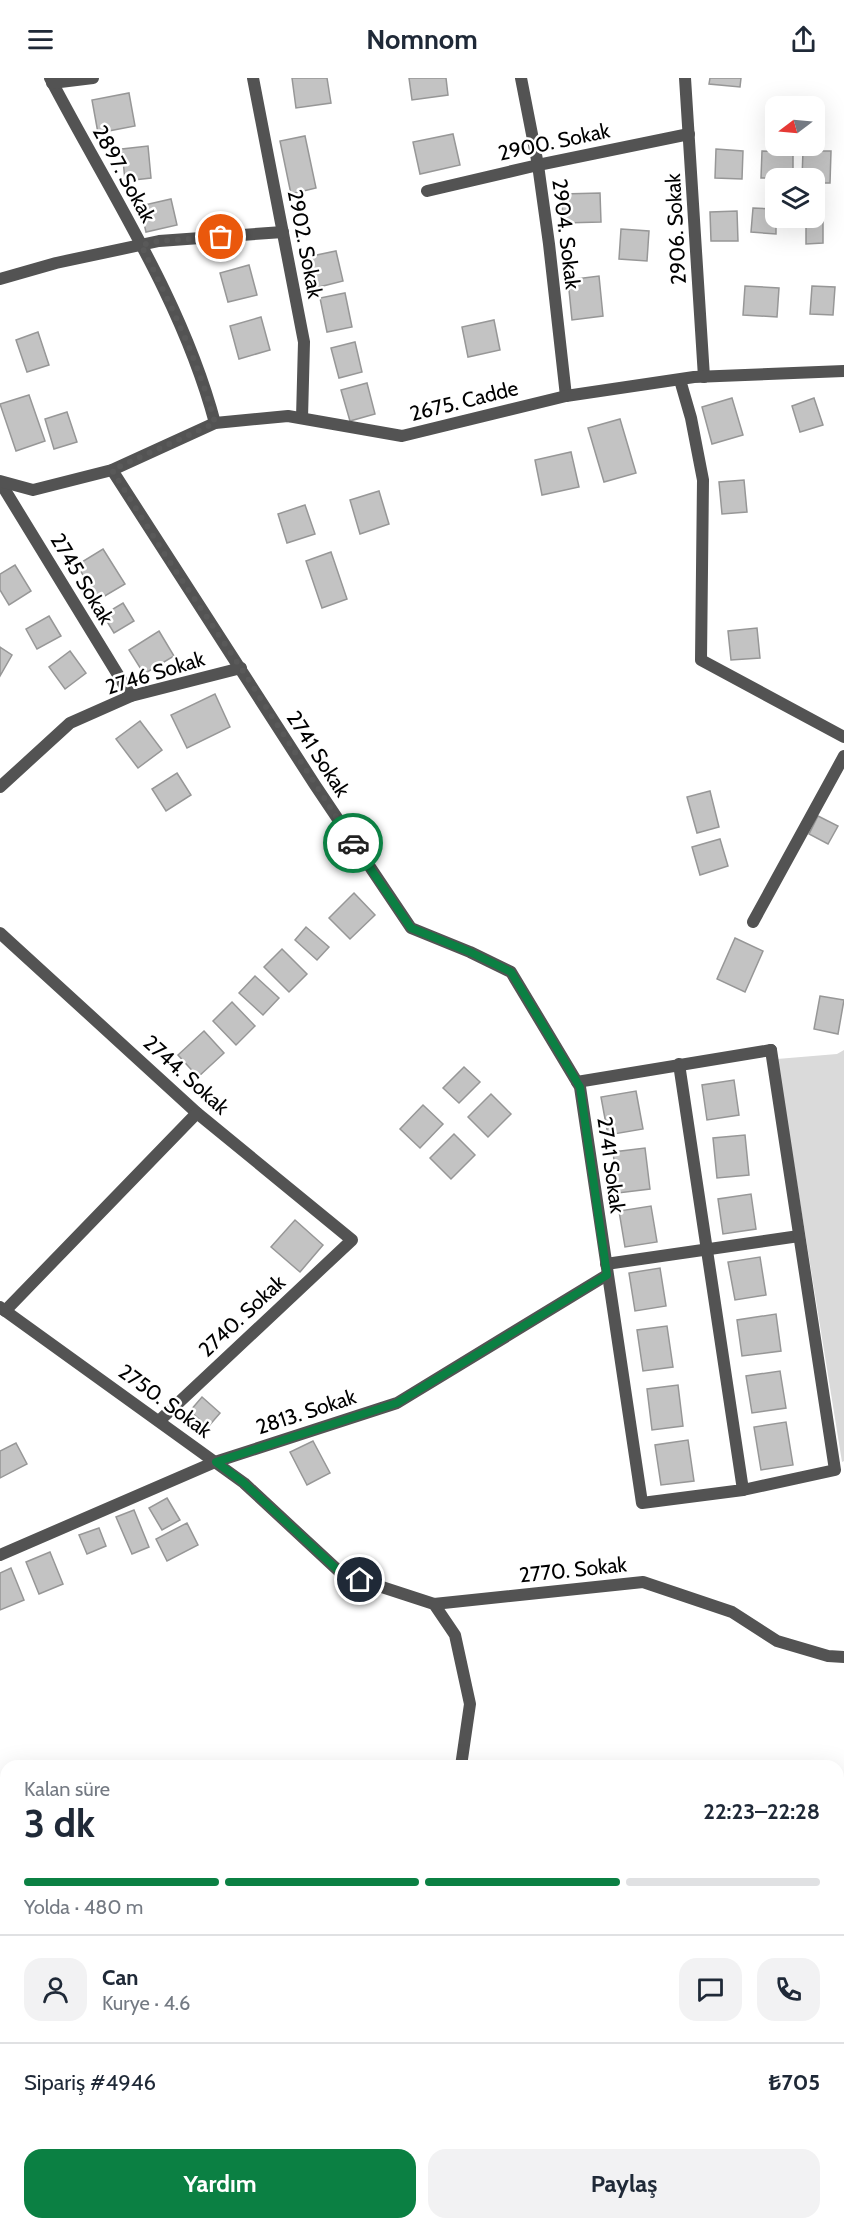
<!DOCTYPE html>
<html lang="tr">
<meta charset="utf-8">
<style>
:root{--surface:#fff;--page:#f2f2f3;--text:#1f2937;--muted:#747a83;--line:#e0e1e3;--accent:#0b8043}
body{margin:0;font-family:Cabin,sans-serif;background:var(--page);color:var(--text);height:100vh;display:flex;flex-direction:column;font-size:22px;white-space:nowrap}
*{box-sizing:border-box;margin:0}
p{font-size:20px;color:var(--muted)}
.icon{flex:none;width:33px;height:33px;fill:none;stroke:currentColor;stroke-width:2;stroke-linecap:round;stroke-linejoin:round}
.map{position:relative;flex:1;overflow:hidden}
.panel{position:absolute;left:0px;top:1682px;width:844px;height:470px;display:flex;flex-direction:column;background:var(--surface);border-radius:18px 18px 0 0;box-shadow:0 6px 24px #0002}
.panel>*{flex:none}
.needle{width:39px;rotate:254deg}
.controls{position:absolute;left:765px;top:18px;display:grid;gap:12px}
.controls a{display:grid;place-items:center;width:60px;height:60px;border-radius:12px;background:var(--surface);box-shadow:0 6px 24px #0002;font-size:30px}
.pin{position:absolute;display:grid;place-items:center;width:51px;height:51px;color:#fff;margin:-26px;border:3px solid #fff;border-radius:50%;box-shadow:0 2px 6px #0007}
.courier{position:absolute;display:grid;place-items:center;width:60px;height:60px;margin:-30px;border:4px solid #0b8043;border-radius:50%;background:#fff;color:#222;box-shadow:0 2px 8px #0007}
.head em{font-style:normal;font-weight:700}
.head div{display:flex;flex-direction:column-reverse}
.head{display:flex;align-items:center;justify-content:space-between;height:102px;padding:0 24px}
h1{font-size:39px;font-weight:700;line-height:45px}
.bar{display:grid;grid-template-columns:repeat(4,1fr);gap:9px 6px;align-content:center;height:72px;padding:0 24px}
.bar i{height:8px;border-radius:4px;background:var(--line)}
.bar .selected{background:var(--accent)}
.bar p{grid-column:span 4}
.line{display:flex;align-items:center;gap:15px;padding:0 24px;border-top:2px solid var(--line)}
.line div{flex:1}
.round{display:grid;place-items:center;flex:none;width:63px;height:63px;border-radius:18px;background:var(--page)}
.button{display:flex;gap:12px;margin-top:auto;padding:12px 24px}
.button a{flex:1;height:69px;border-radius:18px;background:var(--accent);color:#fff;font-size:24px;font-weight:700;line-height:69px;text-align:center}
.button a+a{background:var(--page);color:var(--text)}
header{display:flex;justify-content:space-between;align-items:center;height:78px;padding:0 24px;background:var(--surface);font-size:27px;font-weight:700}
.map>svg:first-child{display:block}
.green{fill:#dadada}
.building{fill:#c3c3c3;stroke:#979797;stroke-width:1.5}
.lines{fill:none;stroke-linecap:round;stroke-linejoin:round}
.pedestrian{stroke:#535353;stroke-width:12}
.minor{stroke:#535353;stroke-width:12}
.tertiary{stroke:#535353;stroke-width:12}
.done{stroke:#595959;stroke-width:6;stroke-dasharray:0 10.8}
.route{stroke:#0b8043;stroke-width:8}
.labels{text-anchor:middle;stroke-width:5;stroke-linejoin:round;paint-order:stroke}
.street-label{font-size:21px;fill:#000;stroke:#fff}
</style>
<header><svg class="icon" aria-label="menu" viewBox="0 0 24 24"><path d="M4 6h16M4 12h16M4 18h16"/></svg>Nomnom<svg class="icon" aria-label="share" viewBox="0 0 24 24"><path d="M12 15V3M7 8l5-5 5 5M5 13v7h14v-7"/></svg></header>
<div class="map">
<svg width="844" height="2150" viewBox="0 0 844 2150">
<rect width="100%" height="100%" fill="#fff"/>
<path class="green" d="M844 972V1383L842 1384 777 981 837 976Z"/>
<g class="building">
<path d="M292 0H327L331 25 296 30Z"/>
<path d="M409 0H446L448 17 412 22Z"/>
<path d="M710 0H741L740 9 709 6Z"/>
<path d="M129 15 135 48 98 55 92 22Z"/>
<path d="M453 56 460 87 420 96 413 64Z"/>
<path d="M305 58 316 110 291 116 280 63Z"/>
<path d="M148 68 151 100 125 103 122 71Z"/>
<path d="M716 71 743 73 742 101 715 100Z"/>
<path d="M762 73 793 74V100H761Z"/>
<path d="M803 73H831L830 105H814V100H802Z"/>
<path d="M600 115 601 144 563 145 562 116Z"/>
<path d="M171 121 177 147 146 154 140 128Z"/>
<path d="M753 130 776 131V156L751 154Z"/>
<path d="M737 133 738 163H711L710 134Z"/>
<path d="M823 142V165L806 166V143Z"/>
<path d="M621 151 649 153 647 183 619 181Z"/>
<path d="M336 173 343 203 315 210 307 179Z"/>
<path d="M249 187 257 217 228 224 220 195Z"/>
<path d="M599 198 603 238 572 242 568 202Z"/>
<path d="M745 208 779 210 777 239 743 237Z"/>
<path d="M812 208 835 209 833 237 810 236Z"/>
<path d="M345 215 352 249 327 254 320 220Z"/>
<path d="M261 239 270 272 239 281 230 248Z"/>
<path d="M494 242 500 272 468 279 462 249Z"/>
<path d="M38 254 49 287 27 294 16 262Z"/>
<path d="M355 264 362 294 339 300 331 270Z"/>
<path d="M367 305 375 336 350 343 341 312Z"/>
<path d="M29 317 45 363 16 373 0 326Z"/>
<path d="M732 320 743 357 712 366 702 329Z"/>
<path d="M814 320 823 347 800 354 792 328Z"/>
<path d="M67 334 77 364 54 371 45 341Z"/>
<path d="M620 341 636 395 604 404 588 350Z"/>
<path d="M571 374 579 409 542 417 535 382Z"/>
<path d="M744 402 747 434 722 436 719 404Z"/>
<path d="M379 413 389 446 360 456 350 422Z"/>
<path d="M305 427 315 456 287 465 278 436Z"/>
<path d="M103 471 125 506 98 522 77 487Z"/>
<path d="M331 474 347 521 322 530 306 483Z"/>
<path d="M15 487 31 513 9 527 0 512V496Z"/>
<path d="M123 525 134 543 114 555 103 537Z"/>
<path d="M49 538 61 558 37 571 26 551Z"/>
<path d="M757 550 760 580 731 582 728 553Z"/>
<path d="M159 553 174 578 144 596 129 572Z"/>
<path d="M0 569 12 577 0 598Z"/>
<path d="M70 573 86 595 65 611 49 589Z"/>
<path d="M215 616 230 649 187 670 171 637Z"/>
<path d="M140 643 162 672 138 690 116 661Z"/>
<path d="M177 695 191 717 166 733 152 711Z"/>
<path d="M710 713 719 749 697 755 687 719Z"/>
<path d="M818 738 838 748 828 766 809 756Z"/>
<path d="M720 761 728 788 700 797 692 769Z"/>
<path d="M354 815 375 837 350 861 329 840Z"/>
<path d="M306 849 329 869 317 882 295 862Z"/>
<path d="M735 860 763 873 745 914 717 901Z"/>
<path d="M282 871 307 896 289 914 264 889Z"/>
<path d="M255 898 279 920 263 937 239 915Z"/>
<path d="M820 918 844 922 838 956 814 951Z"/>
<path d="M232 924 255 948 236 967 213 943Z"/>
<path d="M204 953 224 975 198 999 178 977Z"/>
<path d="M464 989 480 1004 459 1025 443 1010Z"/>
<path d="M734 1002 739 1037 707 1042 702 1007Z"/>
<path d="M636 1013 643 1051 608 1057 601 1019Z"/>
<path d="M491 1016 511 1036 488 1059 468 1039Z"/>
<path d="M423 1027 443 1046 420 1070 400 1051Z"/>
<path d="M454 1056 475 1077 451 1101 430 1080Z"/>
<path d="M745 1057 749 1097 717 1100 713 1060Z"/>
<path d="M645 1070 650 1111 618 1115 613 1074Z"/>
<path d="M751 1116 756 1151 723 1156 718 1121Z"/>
<path d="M651 1128 657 1164 625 1169 619 1133Z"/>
<path d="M295 1142 323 1167 300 1194 271 1169Z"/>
<path d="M760 1179 766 1217 735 1222 728 1184Z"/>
<path d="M660 1190 666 1228 635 1233 629 1195Z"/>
<path d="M776 1236 781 1273 742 1278 737 1242Z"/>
<path d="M667 1248 673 1289 643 1293 637 1252Z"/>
<path d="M780 1293 786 1330 752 1335 746 1298Z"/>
<path d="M678 1307 683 1348 652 1352 647 1311Z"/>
<path d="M202 1319 220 1335 208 1349 190 1333Z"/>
<path d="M786 1344 793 1387 761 1392 754 1349Z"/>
<path d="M688 1362 694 1403 661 1407 655 1367Z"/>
<path d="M313 1363 330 1395 307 1407 290 1374Z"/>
<path d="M16 1365 27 1386 0 1400V1373Z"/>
<path d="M167 1420 180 1442 162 1452 149 1430Z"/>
<path d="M134 1432 149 1469 132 1476 116 1439Z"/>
<path d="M187 1445 198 1467 167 1483 156 1461Z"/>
<path d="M99 1450 106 1468 87 1476 79 1457Z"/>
<path d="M50 1474 63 1506 39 1516 26 1484Z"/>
<path d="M11 1490 24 1522 0 1532V1495Z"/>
</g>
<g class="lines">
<g class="pedestrian">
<path d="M606 1186 799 1158"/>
<path d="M743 1412 835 1392 771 972"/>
</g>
<g class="minor">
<path d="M50 0C109 113 182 221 215 345"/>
<path d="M253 0 304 264 302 340"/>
<path d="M521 0 538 87 549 166 566 318"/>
<path d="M685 0 704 299"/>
<path d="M52 5 93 0"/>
<path d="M427 113 538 87 689 56"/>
<path d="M0 201 56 185 159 163 283 154"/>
<path d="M680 302 691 340 703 402 701 582 844 659"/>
<path d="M112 392 315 707 411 850 470 874 511 894 580 1009 642 1425 743 1412 679 986"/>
<path d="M0 404 131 618"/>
<path d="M0 709 70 645 131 618 241 590"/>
<path d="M753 844 844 678"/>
<path d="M0 855 197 1035 352 1162 159 1343"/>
<path d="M577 1004 771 972"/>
<path d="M0 1229 244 1405 342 1496 434 1526 455 1557 470 1626 461 1688"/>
<path d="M5 1233 197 1035"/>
<path d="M0 1477 215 1384 397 1325 607 1197"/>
<path d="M434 1526 643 1504 732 1534 777 1563 828 1578 844 1579"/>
</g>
<path class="tertiary" d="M0 403 33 412 112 392 215 345 288 338 402 358 566 318 694 299 844 293"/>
</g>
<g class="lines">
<path class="done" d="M221 159 159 163 141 167C170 225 198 282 215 345L112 392 165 477 241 590 353 765"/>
<path class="route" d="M353 765 411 850 470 874 511 894 580 1009 607 1197 397 1325 216 1384 244 1405 342 1496 360 1502"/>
</g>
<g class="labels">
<g class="street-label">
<text transform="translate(554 64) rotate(-12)" y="7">2900. Sokak</text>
<text transform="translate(124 96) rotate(61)" y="7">2897. Sokak</text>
<text transform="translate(676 151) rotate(-93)" y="7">2906. Sokak</text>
<text transform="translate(566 156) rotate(83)" y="7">2904. Sokak</text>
<text transform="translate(305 166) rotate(79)" y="7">2902. Sokak</text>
<text transform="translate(464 323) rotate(-14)" y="7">2675. Cadde</text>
<text transform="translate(82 501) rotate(59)" y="7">2745 Sokak</text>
<text transform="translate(155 595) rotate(-17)" y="7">2746 Sokak</text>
<text transform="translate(318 676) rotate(57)" y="7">2741 Sokak</text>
<text transform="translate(186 997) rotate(42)" y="7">2744. Sokak</text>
<text transform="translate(611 1087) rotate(82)" y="7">2741 Sokak</text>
<text transform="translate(242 1238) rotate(-43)" y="7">2740. Sokak</text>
<text transform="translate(165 1323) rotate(36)" y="7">2750. Sokak</text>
<text transform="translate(306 1334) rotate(-18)" y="7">2813. Sokak</text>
<text transform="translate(573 1492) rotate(-6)" y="7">2770. Sokak</text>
</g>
</g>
</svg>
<div class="controls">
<a><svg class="needle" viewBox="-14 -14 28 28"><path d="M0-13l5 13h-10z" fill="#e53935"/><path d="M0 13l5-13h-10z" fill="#747a83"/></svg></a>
<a><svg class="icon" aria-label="layers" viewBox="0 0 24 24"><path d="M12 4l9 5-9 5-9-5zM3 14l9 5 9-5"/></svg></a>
</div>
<div class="pin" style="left:221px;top:159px;background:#ea580c"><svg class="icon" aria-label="bag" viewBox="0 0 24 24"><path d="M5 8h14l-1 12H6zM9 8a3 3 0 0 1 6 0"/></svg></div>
<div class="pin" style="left:360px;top:1502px;background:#1f2937"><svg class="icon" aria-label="home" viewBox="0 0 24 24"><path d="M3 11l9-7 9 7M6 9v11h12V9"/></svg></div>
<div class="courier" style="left:353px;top:765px"><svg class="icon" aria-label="car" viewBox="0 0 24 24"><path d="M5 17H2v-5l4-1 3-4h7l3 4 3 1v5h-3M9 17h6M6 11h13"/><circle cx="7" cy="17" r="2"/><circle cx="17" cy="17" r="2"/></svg></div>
<section class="panel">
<div class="head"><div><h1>3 dk</h1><p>Kalan süre</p></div><em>22:23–22:28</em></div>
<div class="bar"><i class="selected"></i><i class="selected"></i><i class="selected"></i><i></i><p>Yolda · 480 m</p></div>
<div class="line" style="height:108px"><a class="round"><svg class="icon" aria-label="person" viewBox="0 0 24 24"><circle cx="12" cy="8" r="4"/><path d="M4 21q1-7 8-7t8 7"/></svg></a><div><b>Can</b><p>Kurye · 4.6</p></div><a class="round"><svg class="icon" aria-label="chat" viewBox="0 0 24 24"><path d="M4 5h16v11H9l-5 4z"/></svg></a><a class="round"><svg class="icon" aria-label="phone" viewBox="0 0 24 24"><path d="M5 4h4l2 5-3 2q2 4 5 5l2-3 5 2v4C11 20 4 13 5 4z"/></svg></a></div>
<div class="line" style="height:78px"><div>Sipariş #4946</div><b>₺705</b></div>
<div class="button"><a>Yardım</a><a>Paylaş</a></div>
</section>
</div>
